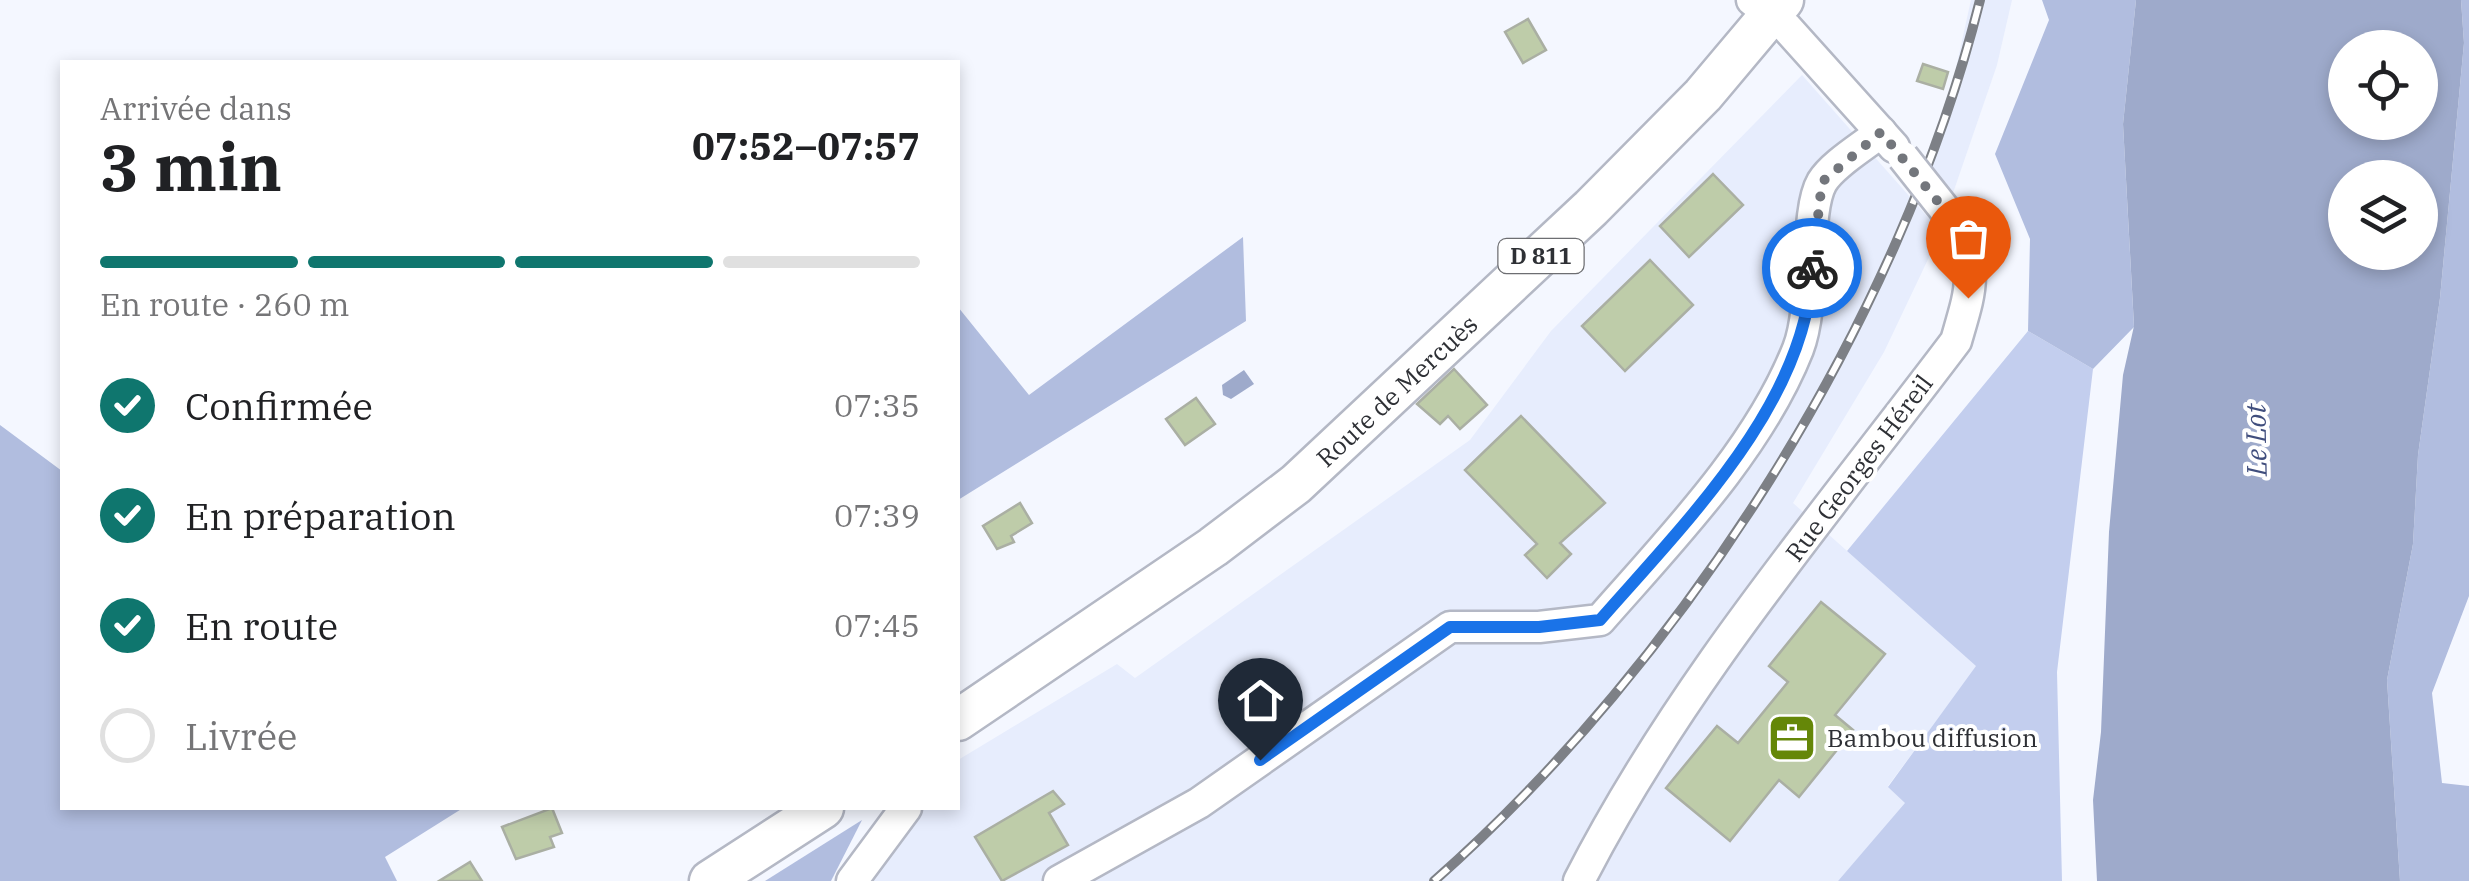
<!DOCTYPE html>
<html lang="fr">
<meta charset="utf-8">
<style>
:root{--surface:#fff;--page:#f2f2f2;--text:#202124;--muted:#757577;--line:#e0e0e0;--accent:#0f766e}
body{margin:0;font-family:"IBM Plex Serif",serif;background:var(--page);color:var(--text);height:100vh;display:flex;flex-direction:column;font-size:38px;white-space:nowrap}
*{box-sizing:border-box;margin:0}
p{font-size:32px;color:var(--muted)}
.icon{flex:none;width:55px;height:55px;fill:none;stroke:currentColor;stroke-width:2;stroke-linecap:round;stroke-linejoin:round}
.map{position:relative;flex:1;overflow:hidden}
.side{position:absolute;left:60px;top:60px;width:900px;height:750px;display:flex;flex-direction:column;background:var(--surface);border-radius:0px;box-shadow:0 5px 15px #0003}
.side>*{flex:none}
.buttons{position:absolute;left:2328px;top:30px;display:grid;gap:20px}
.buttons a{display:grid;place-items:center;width:110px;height:110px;border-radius:50%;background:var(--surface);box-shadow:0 5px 15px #0003;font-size:50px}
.pin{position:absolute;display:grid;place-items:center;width:85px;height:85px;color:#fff;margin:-102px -42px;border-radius:50% 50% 50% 0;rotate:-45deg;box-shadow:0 0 10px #0007}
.pin .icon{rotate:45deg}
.courier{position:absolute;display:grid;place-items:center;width:100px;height:100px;margin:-50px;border:8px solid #1a73e8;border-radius:50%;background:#fff;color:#222;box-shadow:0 2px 12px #0007}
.head em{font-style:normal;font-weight:700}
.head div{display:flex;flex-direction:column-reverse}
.head{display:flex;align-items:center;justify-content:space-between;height:170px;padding:0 40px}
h1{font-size:65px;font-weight:700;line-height:75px}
.bar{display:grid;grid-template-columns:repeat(4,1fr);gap:15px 10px;align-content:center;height:120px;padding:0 40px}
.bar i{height:12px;border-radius:8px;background:var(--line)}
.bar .selected{background:var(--accent)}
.bar p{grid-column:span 4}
ol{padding:0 40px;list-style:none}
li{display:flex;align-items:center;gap:30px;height:110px}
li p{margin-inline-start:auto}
li .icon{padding:10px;border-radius:50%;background:var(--accent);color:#fff;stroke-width:4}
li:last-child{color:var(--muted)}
li i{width:55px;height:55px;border:5px solid var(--line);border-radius:50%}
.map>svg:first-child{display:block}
.built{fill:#e7edfd}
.green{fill:#c3ceee}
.forest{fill:#b1bddf}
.water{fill:#9eaacb;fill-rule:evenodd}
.building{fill:#becca9;stroke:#aaafa3;stroke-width:2.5}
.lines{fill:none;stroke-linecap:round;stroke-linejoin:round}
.minor-casing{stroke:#b4b8c5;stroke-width:35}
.major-casing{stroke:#b4b8c5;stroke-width:45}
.minor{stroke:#fff;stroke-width:30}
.major{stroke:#fff;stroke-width:40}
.rail-casing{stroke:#7d8086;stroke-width:10}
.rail{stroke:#fff;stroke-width:6;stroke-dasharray:19;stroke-linecap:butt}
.minor-bridge-casing{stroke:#b4b8c5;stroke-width:35;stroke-linecap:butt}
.minor-bridge{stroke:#fff;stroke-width:30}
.done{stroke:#73767c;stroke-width:10;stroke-dasharray:0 18}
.route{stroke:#1a73e8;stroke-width:12}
.labels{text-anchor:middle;stroke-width:8;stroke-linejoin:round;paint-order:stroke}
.shield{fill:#fff;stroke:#6d6e72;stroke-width:2.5}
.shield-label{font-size:22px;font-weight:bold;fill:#2e3035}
.street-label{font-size:25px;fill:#2e3035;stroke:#fff}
.poi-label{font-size:25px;fill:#2e3035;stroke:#fff;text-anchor:start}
.water-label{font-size:28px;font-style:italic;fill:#404e7d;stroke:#fff}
</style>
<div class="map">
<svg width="2469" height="881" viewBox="0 0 2469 881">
<rect width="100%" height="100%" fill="#f4f7ff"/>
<g class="built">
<path d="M1971 0H2012L1997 65 1952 196 1923 164 1952 86Z"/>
<path d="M1802 75 1941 232 1884 352 1793 503 1977 666 1888 786 1906 803 1838 881H838L890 808H958V760L1117 664 1135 678 1470 440 1551 331Z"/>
</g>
<path class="green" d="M2028 331 2093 369 2057 672 2062 881H1838L1905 803 1888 787 1976 666 1847 551Z"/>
<g class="forest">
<path d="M2042 0H2136L2123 124 2134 327 2093 369 2028 331 2030 239 1995 154 2049 20Z"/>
<path d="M2461 0H2469V596L2432 693 2442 783 2469 786V881H2400L2387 680 2413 544 2418 455 2440 298 2464 43Z"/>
<path d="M1243 237 1246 321 958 500V307L1029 395Z"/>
<path d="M0 425 62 471V808H463L385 857 397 881H0Z"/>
<path d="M862 820 831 881H765Z"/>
</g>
<g class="water">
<path d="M2136 0H2461L2464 43 2440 298 2418 455 2413 544 2387 680 2400 881H2097L2093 800 2101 732 2109 532 2123 375 2134 326 2123 124ZM2345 48H2420V122H2345ZM2345 178H2420V252H2345Z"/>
<path d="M1244 370 1254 384 1231 399 1223 395 1222 385Z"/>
</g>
<g class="building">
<path d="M1528 19 1546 50 1523 63 1505 32Z"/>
<path d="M1923 64 1948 72 1943 89 1917 81Z"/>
<path d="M1713 174 1743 205 1689 257 1660 226Z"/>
<path d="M1650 260 1693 305 1625 371 1582 326Z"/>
<path d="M1454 369 1487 405 1460 429 1448 416 1440 424 1417 404Z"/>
<path d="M1196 398 1215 424 1185 445 1166 419Z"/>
<path d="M1521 416 1605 503 1560 543 1571 554 1547 578 1525 555 1537 544 1465 470Z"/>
<path d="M1020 503 1032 523 1011 536 1014 542 997 549 983 526Z"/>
<path d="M1821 602 1885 654 1835 715 1853 730 1799 797 1779 780 1730 841 1666 788 1717 726 1738 743 1788 682 1769 666Z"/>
<path d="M1053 791 1064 804 1049 813 1068 845 1002 881 975 837Z"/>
<path d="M552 808 562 833 550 837 554 847 516 859 502 827Z"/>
<path d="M470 862 482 881H439Z"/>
</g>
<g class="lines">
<g class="minor-casing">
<g id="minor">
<path d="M1752 0 1787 28 1894 147"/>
<path d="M852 881 906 808"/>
<path d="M1059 881 1199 803 1450 627H1539L1600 620C1671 539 1758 450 1798 349 1816 303 1804 213 1822 182 1833 164 1864 146 1881 132"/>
<path d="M1579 881C1679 685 1824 516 1956 341 1972 286 1978 273 1953 220"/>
</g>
</g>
<g class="major-casing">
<g id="major">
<path d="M958 720 1213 547 1296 484 1591 208 1703 95 1783 0"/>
<path d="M710 881 823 808"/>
</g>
</g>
<use href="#minor" class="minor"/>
<use href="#major" class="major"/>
<g class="rail-casing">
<path id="rail" d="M1434 881C1683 662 1900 322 1980 0"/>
</g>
<use href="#rail" class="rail"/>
<g class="minor-bridge-casing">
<path id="minor-bridge" d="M1903 157 1953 220"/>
</g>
<use href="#minor-bridge" class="minor-bridge"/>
</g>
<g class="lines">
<path class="done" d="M1812 268 1822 182 1881 132 1953 220 1971 258 1968 298"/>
<path class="route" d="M1260 760 1450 627H1539L1600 620C1683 525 1808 402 1812 268"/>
</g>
<defs>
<g id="office-square" transform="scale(2.5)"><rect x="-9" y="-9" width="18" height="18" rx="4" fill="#658708" stroke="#fff"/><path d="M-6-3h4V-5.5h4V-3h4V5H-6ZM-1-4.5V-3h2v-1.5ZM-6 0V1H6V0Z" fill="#fff"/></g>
</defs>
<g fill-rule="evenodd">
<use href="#office-square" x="1792" y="738"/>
</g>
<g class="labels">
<rect class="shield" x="1498.5" y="239" width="85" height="34" rx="8"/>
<g class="shield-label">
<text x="1541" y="264">D 811</text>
</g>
<g class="street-label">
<text transform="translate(1397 391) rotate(-43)" y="9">Route de Mercuès</text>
<text transform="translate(1859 468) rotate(-53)" y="9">Rue Georges Héreil</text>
</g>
<g class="poi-label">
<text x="1827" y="747">Bambou diffusion</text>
</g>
<g class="water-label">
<text transform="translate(2256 440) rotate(-91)" y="10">Le Lot</text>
</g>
</g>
</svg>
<div class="buttons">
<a><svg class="icon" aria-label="locate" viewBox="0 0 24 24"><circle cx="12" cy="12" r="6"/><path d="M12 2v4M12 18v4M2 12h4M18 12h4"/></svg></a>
<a><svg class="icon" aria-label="layers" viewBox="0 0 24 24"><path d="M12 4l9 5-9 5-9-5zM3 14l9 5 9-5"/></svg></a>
</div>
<div class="pin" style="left:1968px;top:298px;background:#ea580c"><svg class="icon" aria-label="bag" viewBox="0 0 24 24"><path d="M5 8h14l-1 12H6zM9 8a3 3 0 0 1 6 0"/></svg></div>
<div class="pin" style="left:1260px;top:760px;background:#1f2937"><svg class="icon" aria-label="home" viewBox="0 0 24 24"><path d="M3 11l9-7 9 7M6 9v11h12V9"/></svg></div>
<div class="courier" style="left:1812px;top:268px"><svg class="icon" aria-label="bike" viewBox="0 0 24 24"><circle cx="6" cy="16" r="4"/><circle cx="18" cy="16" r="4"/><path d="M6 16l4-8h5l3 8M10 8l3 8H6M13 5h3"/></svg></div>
<section class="side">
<div class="head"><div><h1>3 min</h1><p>Arrivée dans</p></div><em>07:52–07:57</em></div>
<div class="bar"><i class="selected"></i><i class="selected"></i><i class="selected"></i><i></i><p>En route · 260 m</p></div>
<ol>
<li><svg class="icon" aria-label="check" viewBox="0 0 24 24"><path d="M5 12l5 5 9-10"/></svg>Confirmée<p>07:35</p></li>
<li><svg class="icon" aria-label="check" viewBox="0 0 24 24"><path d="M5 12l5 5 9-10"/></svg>En préparation<p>07:39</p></li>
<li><svg class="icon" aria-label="check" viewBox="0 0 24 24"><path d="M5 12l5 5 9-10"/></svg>En route<p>07:45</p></li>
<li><i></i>Livrée</li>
</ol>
</section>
</div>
